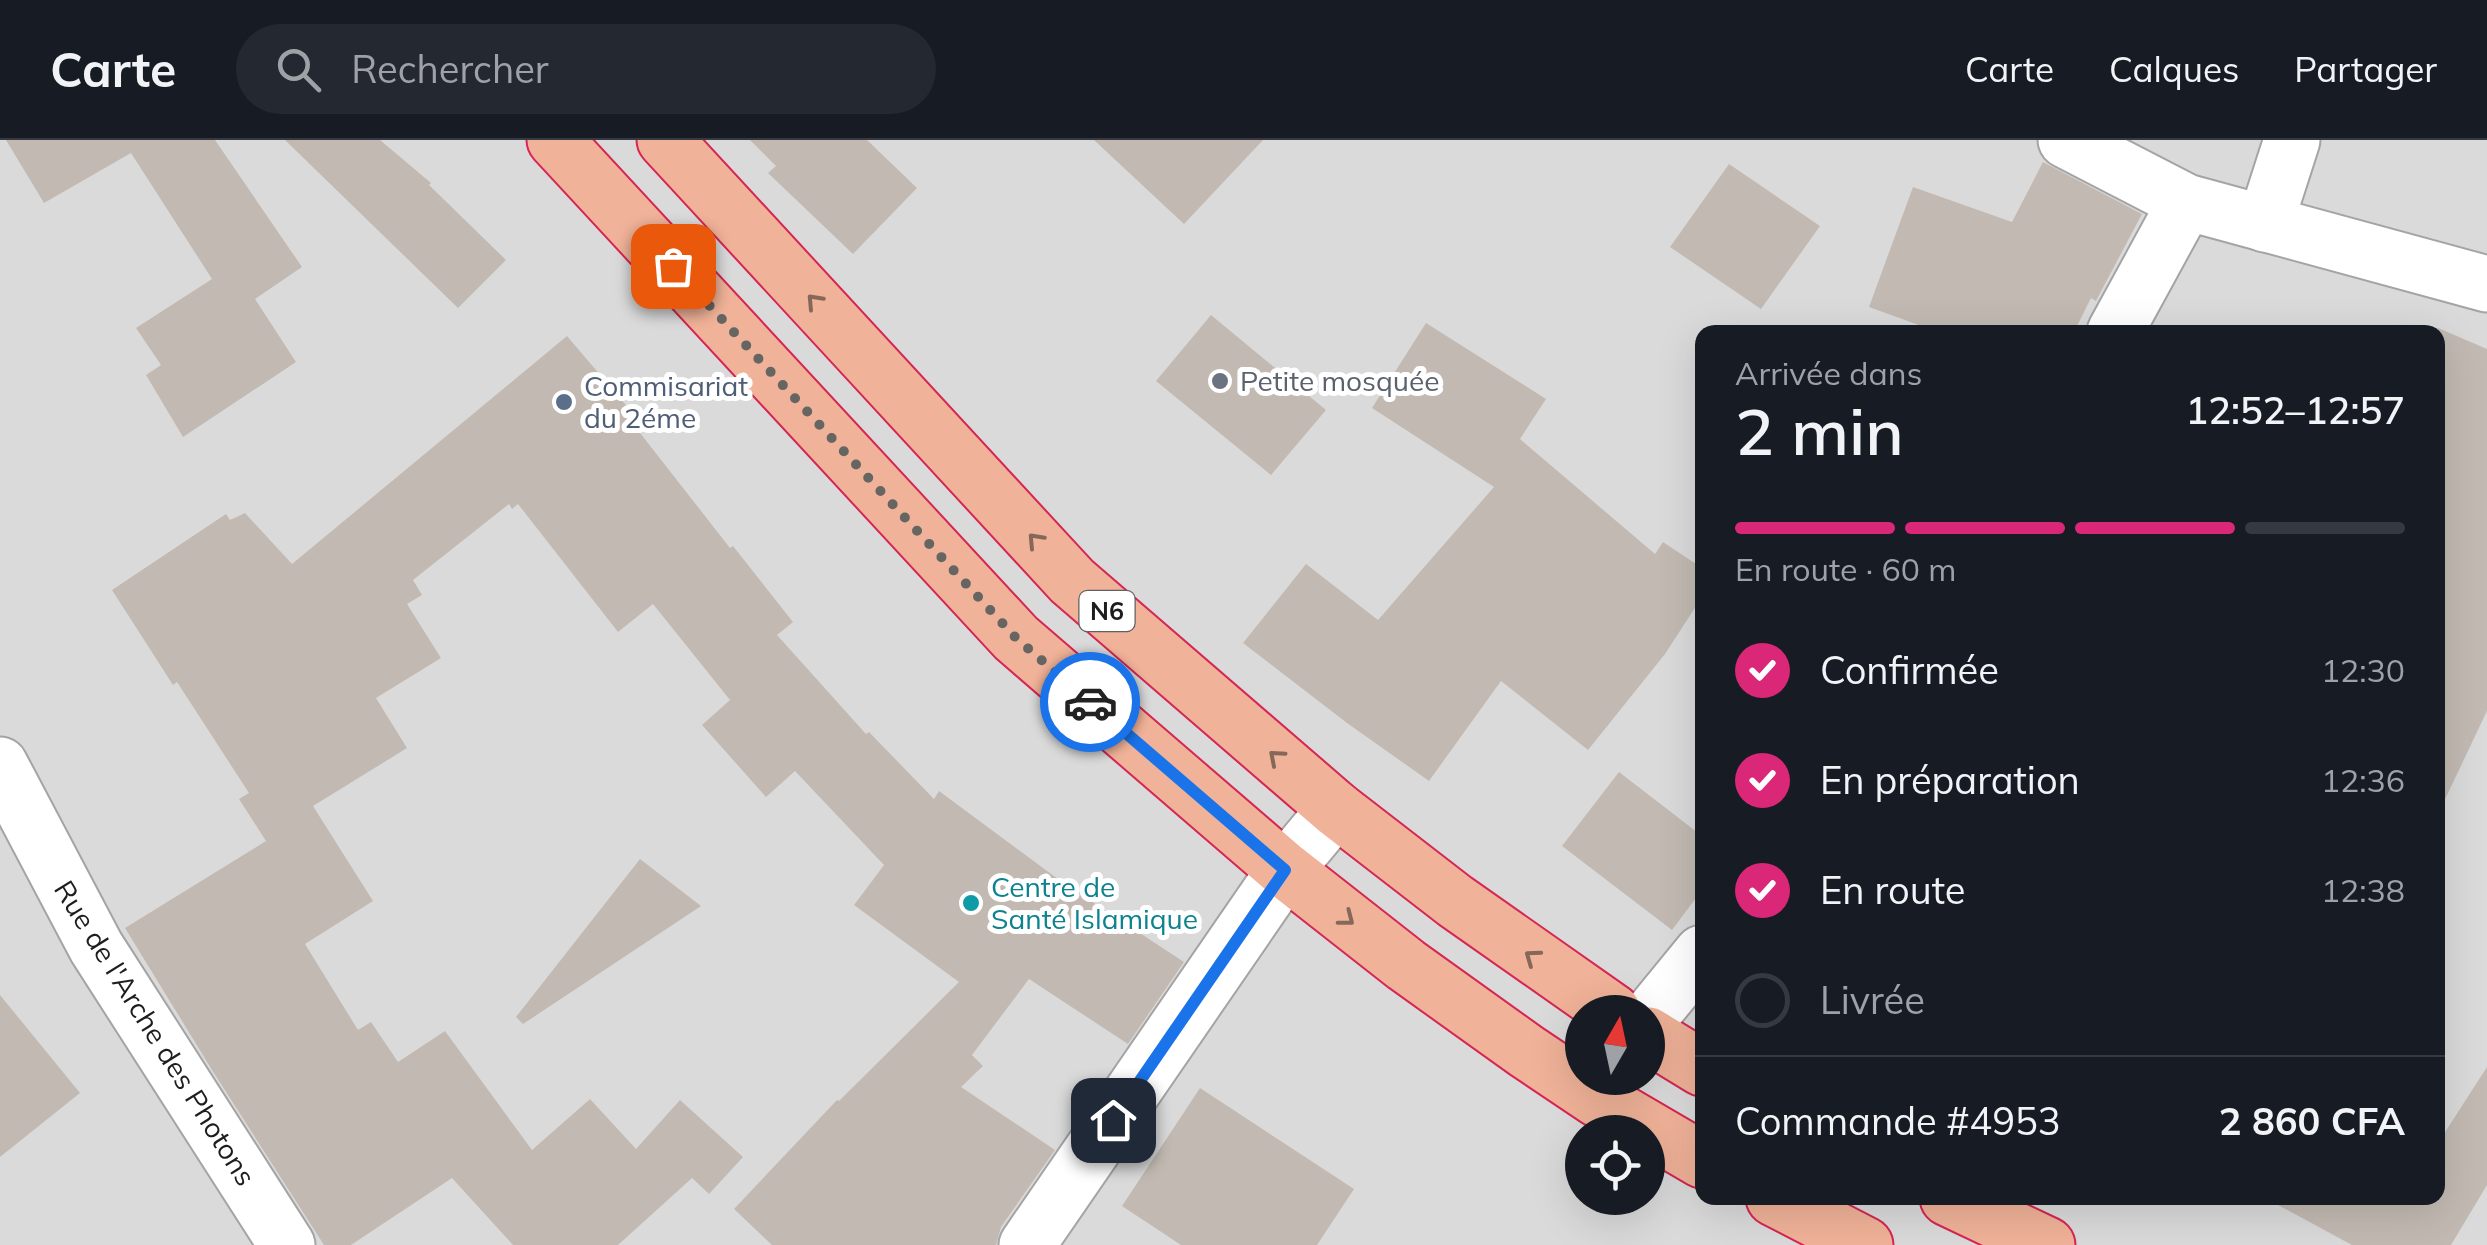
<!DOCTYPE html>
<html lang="fr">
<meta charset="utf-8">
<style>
:root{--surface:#171b24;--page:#242831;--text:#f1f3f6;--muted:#9ea1a6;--line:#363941;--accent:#db2777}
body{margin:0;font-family:Mulish,sans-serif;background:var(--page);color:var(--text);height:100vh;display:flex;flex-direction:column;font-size:38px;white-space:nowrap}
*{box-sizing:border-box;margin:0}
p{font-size:32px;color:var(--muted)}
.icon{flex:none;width:55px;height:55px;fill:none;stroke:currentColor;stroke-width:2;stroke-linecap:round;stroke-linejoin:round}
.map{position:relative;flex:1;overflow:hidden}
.drawer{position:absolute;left:1695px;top:185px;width:750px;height:880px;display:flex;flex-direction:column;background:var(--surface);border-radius:20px;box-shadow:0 10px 40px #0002}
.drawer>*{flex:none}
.needle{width:65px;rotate:9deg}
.tools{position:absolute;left:1565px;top:855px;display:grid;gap:20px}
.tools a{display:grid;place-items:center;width:100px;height:100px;border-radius:50%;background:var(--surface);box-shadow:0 10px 40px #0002;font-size:50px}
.pin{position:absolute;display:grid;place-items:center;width:85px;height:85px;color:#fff;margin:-42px;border-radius:20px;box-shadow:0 5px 15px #0006}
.courier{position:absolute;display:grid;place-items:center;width:100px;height:100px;margin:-50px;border:8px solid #1a73e8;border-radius:50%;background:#fff;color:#222;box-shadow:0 2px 12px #0007}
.head em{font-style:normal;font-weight:600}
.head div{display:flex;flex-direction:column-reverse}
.head{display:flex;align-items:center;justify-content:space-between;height:170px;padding:0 40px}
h1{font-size:65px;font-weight:600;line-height:75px}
.bar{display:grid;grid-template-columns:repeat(4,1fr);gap:15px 10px;align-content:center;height:120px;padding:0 40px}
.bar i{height:12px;border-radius:8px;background:var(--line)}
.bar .active{background:var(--accent)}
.bar p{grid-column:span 4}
.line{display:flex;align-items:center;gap:25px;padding:0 40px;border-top:2px solid var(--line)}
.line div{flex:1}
ol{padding:0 40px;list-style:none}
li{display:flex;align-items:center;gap:30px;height:110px}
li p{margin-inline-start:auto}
li .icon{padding:10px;border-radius:50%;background:var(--accent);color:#fff;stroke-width:4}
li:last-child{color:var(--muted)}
li i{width:55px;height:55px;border:5px solid var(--line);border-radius:50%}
header{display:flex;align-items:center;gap:60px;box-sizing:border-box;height:140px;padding:0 50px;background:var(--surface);border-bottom:2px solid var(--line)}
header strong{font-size:48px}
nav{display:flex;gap:55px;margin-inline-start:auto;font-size:35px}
.search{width:700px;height:90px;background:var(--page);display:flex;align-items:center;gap:25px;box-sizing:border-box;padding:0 35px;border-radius:55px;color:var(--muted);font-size:38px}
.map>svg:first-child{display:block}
.residential{fill:#dbdada;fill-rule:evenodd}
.building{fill:#c2bab2}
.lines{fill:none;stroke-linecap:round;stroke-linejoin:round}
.minor-casing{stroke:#a4a4a4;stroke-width:59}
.trunk-casing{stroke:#d52654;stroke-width:59}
.minor{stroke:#fff;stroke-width:55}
.trunk{stroke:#f0b298;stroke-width:55}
.oneway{stroke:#86685a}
.done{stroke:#666562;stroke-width:10;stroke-dasharray:0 18}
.route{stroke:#1a73e8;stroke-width:12}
.worship-dot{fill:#6b7280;stroke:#fff;stroke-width:4}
.service-dot{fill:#5c6f8a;stroke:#fff;stroke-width:4}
.culture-dot{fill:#0f9aa8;stroke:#fff;stroke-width:4}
.labels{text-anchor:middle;stroke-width:10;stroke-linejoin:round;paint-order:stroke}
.shield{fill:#fff;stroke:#616161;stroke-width:2.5}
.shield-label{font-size:25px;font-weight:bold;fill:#1d1d1d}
.worship-label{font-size:28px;fill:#5b616d;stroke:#fff;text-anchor:start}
.service-label{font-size:28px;fill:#4e5e75;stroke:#fff;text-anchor:start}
.culture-label{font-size:28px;fill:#0d838f;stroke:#fff;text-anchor:start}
.street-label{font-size:28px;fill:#1d1d1d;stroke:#fff}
</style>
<header>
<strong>Carte</strong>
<div class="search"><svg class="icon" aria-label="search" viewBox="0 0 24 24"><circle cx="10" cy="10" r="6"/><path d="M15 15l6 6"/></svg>Rechercher</div>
<nav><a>Carte</a><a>Calques</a><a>Partager</a></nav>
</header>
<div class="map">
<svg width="2487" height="1105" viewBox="0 0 2487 1105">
<rect width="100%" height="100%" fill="#eeebe3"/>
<path class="residential" d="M0 0H2487V1105H0ZM1702 192H2438V1058H1702ZM1582 872H1648V938H1582ZM1582 992H1648V1058H1582Z"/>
<g class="building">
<path d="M6 0H215L302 127 255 159 296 222 183 297 146 235 161 225 136 188 212 139 131 13 44 63Z"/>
<path d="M285 0H380L431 43 429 45 506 120 458 168Z"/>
<path d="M750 0H867L917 48 853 114 768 33 776 26Z"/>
<path d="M1094 0H1263L1184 84Z"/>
<path d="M2043 22 2142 74 2096 161 2091 158 2074 192H1938L1869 167 1913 47 2012 82Z"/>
<path d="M1729 24 1820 86 1761 169 1670 107Z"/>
<path d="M1211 175 1326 270 1271 335 1156 241Z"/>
<path d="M1426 183 1546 259 1520 299 1655 414 1663 402 1702 428V457L1665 514 1588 610 1501 541 1429 641 1347 583 1243 503 1306 424 1378 480 1494 347 1372 268Z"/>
<path d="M2438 188 2487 209V571L2438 674Z"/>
<path d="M567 196 631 271 626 275 730 408 733 406 793 482 777 495 866 594 869 592 934 659 939 651 1062 742 1184 822 1128 904 1029 839 972 915 983 926 961 947 1055 1010 1001 1087 996 1105H772L734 1069 837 960 839 961 959 842 854 765 884 725 795 631 766 657 702 585 730 560 653 464 618 492 518 364 512 369 509 364 413 440 422 455 407 464 441 518 376 558 407 608 313 666 373 761 305 804 358 890 371 882 398 922 445 891 532 1010 590 959 636 1009 680 960 743 1017 709 1054 692 1038 618 1105H513L452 1038 351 1105H324L212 930 125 788 266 701 239 659 249 653 177 542 173 545 112 450 226 374 230 380 245 373 292 424Z"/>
<path d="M1619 632 1702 696V750L1672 790 1562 706Z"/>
<path d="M640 719 701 766 523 884 516 877Z"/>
<path d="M0 855 80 953 0 1017Z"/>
<path d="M2487 927V1045L2451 1105H2352L2265 1058H2438V1003Z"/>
<path d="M1200 948 1354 1049 1317 1105H1181L1122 1066Z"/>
</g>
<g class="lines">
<g class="minor-casing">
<g id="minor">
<path d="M2066 0 2186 62 2487 144"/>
<path d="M2265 84 2292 0"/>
<path d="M2115 192 2186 62"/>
<path d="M0 625 96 807 287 1105"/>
<path d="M1648 879 1702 813"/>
<path d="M1027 1105 1285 730 1336 669"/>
</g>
</g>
<g class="trunk-casing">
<g id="trunk">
<path d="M555 0 1016 498 1285 730 1406 825 1526 911 1596 958 1702 1020"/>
<path d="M665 0 1072 441 1336 669 1455 761 1613 872"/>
<path d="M1648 895 1702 928"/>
<path d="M1774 1058 1865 1105"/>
<path d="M1948 1058 2047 1105"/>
</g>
</g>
<use href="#minor" class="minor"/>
<use href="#trunk" class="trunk"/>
</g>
<defs><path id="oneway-chevron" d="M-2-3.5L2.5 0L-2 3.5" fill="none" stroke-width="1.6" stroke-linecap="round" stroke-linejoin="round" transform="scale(2.5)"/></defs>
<g class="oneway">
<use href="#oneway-chevron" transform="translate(814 161) rotate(-133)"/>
<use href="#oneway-chevron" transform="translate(1035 400) rotate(-133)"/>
<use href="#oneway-chevron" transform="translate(1276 617) rotate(-139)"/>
<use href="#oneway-chevron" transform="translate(1347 779) rotate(38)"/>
<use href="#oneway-chevron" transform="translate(1532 817) rotate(-144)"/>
</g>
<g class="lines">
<path class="done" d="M673 126 1016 498 1090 562"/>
<path class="route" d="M1090 562 1285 730 1113 980"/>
</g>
<circle class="worship-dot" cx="1220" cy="241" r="10"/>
<circle class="service-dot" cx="564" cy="262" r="10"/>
<circle class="culture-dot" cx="971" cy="763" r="10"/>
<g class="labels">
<rect class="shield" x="1079.5" y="451" width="55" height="40" rx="8"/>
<g class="shield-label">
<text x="1107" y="480">N6</text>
</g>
<g class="worship-label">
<text x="1240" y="251">Petite mosquée</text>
</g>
<g class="service-label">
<text x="584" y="256">Commisariat<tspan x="584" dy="32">du 2éme</tspan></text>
</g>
<g class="culture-label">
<text x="991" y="757">Centre de<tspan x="991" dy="32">Santé Islamique</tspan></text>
</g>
<g class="street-label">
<text transform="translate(155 893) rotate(58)" y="10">Rue de l'Arche des Photons</text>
</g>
</g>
</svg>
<div class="tools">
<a><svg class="needle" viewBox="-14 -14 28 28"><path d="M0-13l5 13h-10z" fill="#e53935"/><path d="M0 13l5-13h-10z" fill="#9ea1a6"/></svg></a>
<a><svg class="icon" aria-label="locate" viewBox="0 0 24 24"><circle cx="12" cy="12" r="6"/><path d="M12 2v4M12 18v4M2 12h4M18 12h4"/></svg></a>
</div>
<div class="pin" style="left:673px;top:126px;background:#ea580c"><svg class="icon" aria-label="bag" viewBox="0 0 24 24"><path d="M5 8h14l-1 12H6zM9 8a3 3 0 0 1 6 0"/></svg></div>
<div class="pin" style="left:1113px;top:980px;background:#1f2937"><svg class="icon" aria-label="home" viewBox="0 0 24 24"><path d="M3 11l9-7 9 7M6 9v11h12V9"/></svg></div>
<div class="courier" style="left:1090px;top:562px"><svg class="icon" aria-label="car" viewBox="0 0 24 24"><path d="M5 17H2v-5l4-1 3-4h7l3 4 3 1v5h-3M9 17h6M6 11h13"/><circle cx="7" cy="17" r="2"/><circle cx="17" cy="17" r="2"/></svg></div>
<section class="drawer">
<div class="head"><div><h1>2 min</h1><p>Arrivée dans</p></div><em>12:52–12:57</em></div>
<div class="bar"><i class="active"></i><i class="active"></i><i class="active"></i><i></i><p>En route · 60 m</p></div>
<ol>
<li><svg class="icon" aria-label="check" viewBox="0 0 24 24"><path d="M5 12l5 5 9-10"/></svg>Confirmée<p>12:30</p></li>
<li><svg class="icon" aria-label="check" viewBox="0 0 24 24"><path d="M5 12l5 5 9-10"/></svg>En préparation<p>12:36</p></li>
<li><svg class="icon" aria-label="check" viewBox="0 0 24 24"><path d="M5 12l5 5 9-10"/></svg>En route<p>12:38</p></li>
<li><i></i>Livrée</li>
</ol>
<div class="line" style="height:130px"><div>Commande #4953</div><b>2 860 CFA</b></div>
</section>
</div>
